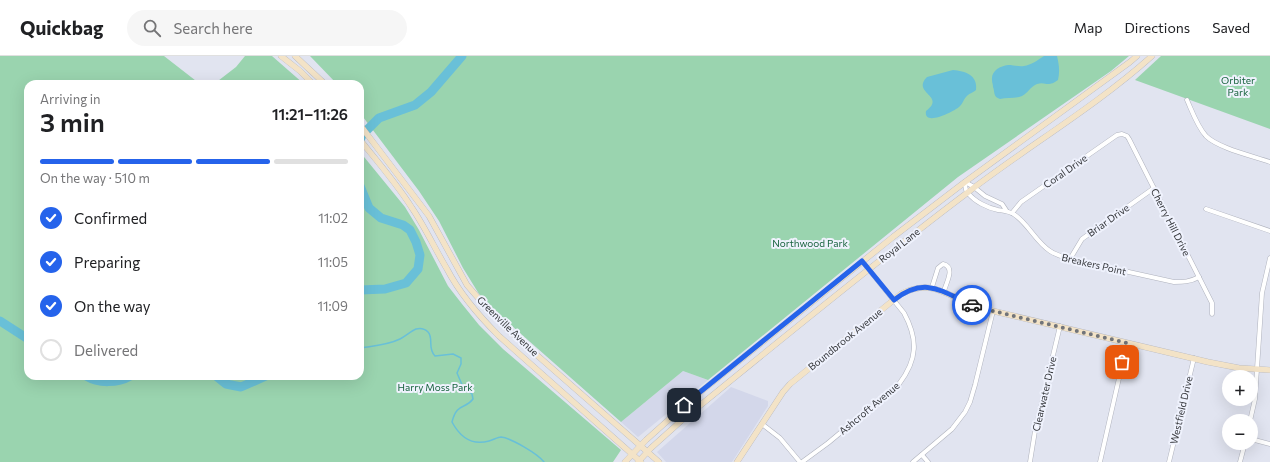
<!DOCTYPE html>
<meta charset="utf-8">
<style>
:root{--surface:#fff;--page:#f6f6f6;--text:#202124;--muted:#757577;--line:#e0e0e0;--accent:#2563eb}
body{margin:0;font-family:Commissioner,sans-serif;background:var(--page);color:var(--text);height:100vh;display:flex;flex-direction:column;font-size:15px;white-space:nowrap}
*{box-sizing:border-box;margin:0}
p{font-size:13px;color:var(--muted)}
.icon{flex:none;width:22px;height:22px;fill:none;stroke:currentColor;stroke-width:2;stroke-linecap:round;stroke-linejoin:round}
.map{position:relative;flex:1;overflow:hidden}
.side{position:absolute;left:24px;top:24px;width:340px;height:300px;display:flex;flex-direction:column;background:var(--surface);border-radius:12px;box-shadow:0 4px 16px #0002}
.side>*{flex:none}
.buttons{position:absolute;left:1222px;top:314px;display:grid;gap:8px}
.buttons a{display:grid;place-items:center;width:36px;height:36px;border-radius:50%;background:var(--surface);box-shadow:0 4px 16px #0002;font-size:20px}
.pin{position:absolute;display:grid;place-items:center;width:34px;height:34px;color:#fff;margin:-17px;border-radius:8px;box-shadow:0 2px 6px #0006}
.courier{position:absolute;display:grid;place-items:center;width:40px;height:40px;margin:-20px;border:3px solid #2563eb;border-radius:50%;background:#fff;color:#222;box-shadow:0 1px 5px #0007}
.head em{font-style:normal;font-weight:600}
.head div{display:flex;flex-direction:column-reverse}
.head{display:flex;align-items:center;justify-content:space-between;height:68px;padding:0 16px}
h1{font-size:26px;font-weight:600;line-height:30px}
.bar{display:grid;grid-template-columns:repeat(4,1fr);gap:6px 4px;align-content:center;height:48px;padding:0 16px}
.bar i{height:5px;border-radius:3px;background:var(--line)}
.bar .on{background:var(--accent)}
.bar p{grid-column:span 4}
ol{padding:0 16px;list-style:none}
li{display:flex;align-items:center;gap:12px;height:44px}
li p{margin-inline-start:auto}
li .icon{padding:4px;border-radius:50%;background:var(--accent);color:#fff;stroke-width:4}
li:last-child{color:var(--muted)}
li i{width:22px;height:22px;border:2px solid var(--line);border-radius:50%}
header{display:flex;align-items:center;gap:24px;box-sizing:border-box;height:56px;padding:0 20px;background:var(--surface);border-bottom:1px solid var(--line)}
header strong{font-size:19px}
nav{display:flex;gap:22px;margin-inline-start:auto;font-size:14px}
.search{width:280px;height:36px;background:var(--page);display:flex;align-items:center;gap:10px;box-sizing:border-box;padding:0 14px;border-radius:22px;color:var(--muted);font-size:15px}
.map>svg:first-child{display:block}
.built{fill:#d3d7ea}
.green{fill:#9ad4af}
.water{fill:#69c0d8}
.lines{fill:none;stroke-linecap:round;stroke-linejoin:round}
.stream{stroke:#69c0d8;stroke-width:1.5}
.river{stroke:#69c0d8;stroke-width:9}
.street-casing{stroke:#afb2bd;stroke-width:5}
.secondary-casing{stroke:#afb2bd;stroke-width:6}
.street{stroke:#fff;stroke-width:4}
.secondary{stroke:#f3e3c7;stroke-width:5.5}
.done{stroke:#71747a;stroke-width:4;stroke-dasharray:0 7.2}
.route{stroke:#2563eb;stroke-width:5}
.labels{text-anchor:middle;stroke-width:4;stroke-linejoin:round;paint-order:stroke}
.park-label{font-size:10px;fill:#17633d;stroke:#eff2fd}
.street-label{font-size:10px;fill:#35373b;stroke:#eff2fd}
</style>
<header>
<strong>Quickbag</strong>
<div class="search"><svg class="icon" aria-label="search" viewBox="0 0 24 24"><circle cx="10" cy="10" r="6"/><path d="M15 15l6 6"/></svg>Search here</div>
<nav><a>Map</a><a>Directions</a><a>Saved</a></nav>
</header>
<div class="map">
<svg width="1270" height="406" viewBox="0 0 1270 406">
<rect width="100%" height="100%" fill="#e1e4f0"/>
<g class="built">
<path d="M683 315 708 324 638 381 621 366Z"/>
<path d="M731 331 768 345V350L732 406H666L657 396Z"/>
</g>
<g class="green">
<path d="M0 0H164L200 28H28V320H360V96L405 151 419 174 448 230 462 248 479 269 503 293 621 394 613 406H0Z"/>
<path d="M245 0H272L304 28H214L236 11Z"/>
<path d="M310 0H1129L1111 15 958 121 708 324 683 315 621 366 512 270 492 252 479 238 463 212 439 165 419 135 360 57V28H337Z"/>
<path d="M1161 0H1270V73L1135 24Z"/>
</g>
<g class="water">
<path d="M1044 0H1057C1059 8 1060 16 1058 24 1047 32 1046 25 1037 28 1030 31 1028 37 1022 40 1016 43 1007 41 1000 43 993 41 995 36 993 31 993 28 992 27 992 24 991 15 1000 10 1008 9 1014 9 1019 11 1024 10 1031 9 1038 4 1044 0Z"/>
<path d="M953 14C965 15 978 19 976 34 973 37 969 37 966 41 963 44 963 48 959 51 953 56 923 71 926 55 947 40 911 37 927 21Z"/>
</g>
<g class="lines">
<path class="stream" d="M360 292C373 290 388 289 400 283 406 280 411 275 416 273 420 272 425 273 428 276 434 282 427 292 435 300L453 298 461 302V308L457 317 463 331 472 338 473 343C465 354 457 346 452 366 460 381 471 390 489 385 493 384 498 381 501 381 511 382 538 398 544 406"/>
<g class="river">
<path d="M360 84 362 79 379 62 415 49 431 36 462 0"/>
<path d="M360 130 369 152 381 162 403 169 410 174 416 186 420 199 418 213 406 227 385 233 360 234"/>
<path d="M0 265 28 283"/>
<path d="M86 320C99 328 118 327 130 320"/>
<path d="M216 320 226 328 241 331 266 320"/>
</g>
<g class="street-casing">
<g id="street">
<path d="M1187 44C1192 55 1197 70 1206 80 1218 92 1253 100 1270 106"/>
<path d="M965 126C965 129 966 135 968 137 975 146 988 152 998 154 1005 155 1009 155 1015 159 1029 169 1036 186 1050 195 1056 199 1063 201 1070 203L1174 226C1183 226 1190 226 1199 221"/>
<path d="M965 126 974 131 985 140 1002 148 1006 154"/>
<path d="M1206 153 1270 175"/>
<path d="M1012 157 1021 146 1117 79 1122 78 1127 80 1129 83 1212 247V258"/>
<path d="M1070 203 1082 183 1154 132"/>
<path d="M932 231 938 212 943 208C956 211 946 227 944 235"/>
<path d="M1250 365 1255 343 1262 237 1270 202"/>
<path d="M762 368 780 382 800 406"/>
<path d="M1251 383 1270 388"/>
<path d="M922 399 928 406"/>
<path d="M802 406 828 387 899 328C918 303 918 283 904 257L862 205"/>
<path d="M913 406 952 373 965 356 970 346 975 329 993 255"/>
<path d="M1030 406 1035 375 1060 270"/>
<path d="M1100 406 1127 287"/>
<path d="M1169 406 1194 302"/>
<path d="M1240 406 1245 387"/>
</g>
</g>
<g class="secondary-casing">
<g id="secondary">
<path d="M281 0 300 15 313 28"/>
<path d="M295 0 325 28"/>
<path d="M360 69 429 160 467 229 486 251 507 273 659 406"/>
<path d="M360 84C378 106 397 128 412 152 425 171 435 193 447 213 460 238 479 260 499 280L641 406"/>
<path d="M625 406 646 384 693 342 893 181 965 126 1130 6 1137 0"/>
<path d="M638 406 651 392 681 365C776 288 870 210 967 137 1028 90 1095 51 1152 0"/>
<path d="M737 406 783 336 790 328 901 238C927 225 940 234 963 245 973 249 983 252 993 255L1208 306 1239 312 1270 314"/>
</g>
</g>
<use href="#street" class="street"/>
<use href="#secondary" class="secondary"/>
</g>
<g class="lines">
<path class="done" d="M972 249 993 255 1127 287 1122 306"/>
<path class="route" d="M684 349 862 205 894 244C925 220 941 235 972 249"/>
</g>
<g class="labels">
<g class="park-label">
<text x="1238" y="28">Orbiter<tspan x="1238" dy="12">Park</tspan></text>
<text x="810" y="191">Northwood Park</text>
<text x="435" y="335">Harry Moss Park</text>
</g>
<g class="street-label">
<text transform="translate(1065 115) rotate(-35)" y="4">Coral Drive</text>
<text transform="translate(1108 164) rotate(-35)" y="4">Briar Drive</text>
<text transform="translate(1171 166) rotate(63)" y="4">Cherry Hill Drive</text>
<text transform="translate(899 189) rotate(-38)" y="4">Royal Lane</text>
<text transform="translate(1094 208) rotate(13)" y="4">Breakers Point</text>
<text transform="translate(508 270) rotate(44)" y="4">Greenville Avenue</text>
<text transform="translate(845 283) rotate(-39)" y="4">Boundbrook Avenue</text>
<text transform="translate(1044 338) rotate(-77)" y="4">Clearwater Drive</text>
<text transform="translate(869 352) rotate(-40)" y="4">Ashcroft Avenue</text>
<text transform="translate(1181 354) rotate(-77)" y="4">Westfield Drive</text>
</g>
</g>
</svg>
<div class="buttons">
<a>+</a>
<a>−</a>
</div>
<div class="pin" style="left:1122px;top:306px;background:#ea580c"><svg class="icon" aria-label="bag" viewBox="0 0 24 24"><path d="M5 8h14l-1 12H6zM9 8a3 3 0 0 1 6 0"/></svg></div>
<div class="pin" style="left:684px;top:349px;background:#1f2937"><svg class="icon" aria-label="home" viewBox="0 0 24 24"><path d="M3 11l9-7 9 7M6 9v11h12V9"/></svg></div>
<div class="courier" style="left:972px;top:249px"><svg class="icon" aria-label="car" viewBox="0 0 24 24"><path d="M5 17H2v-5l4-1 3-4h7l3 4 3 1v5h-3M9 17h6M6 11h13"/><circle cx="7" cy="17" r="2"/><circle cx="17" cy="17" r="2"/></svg></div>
<section class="side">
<div class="head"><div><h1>3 min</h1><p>Arriving in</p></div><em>11:21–11:26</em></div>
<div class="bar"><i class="on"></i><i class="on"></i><i class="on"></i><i></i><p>On the way · 510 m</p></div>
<ol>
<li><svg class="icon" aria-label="check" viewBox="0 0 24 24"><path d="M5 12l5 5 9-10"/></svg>Confirmed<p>11:02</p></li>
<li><svg class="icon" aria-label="check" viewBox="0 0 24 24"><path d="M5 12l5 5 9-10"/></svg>Preparing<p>11:05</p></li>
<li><svg class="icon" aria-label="check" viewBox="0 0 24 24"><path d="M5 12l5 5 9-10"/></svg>On the way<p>11:09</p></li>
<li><i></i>Delivered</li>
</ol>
</section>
</div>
